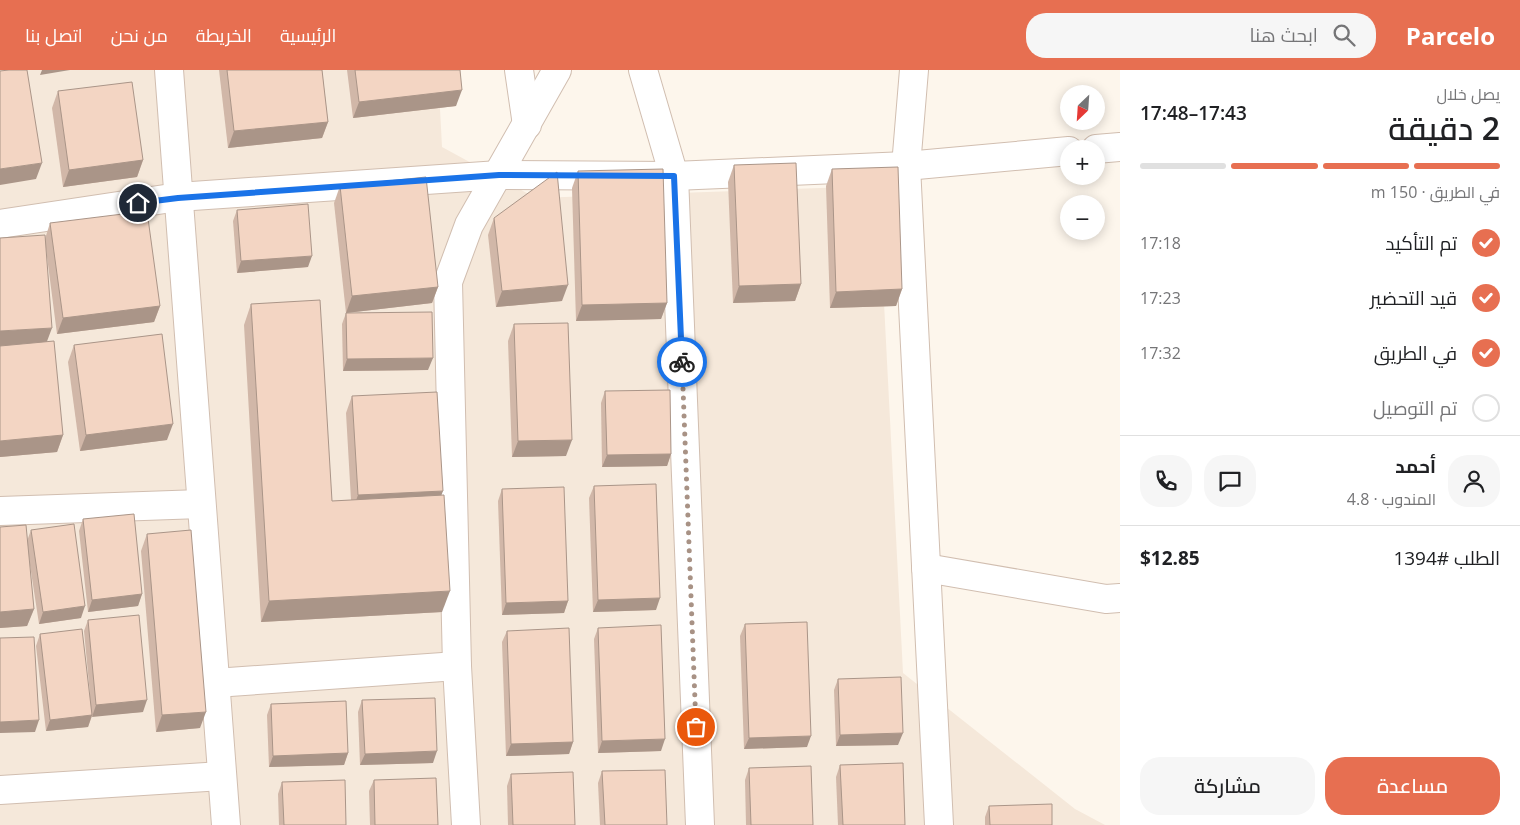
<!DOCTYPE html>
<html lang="ar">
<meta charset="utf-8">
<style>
:root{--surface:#fff;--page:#f6f6f6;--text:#202124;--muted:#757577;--line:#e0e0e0;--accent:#e76f51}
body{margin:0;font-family:"Open Sans",Cairo,sans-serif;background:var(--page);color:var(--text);direction:rtl;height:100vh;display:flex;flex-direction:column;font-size:19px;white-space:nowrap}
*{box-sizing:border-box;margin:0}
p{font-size:16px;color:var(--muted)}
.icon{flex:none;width:28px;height:28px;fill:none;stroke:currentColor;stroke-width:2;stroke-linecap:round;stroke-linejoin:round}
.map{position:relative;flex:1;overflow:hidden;direction:ltr}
.panel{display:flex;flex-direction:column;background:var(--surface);width:400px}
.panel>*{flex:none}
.needle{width:32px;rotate:205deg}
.controls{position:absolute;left:1060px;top:15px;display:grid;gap:10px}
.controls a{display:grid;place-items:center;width:45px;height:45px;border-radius:50%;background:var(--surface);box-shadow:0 2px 12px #0003;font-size:25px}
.pin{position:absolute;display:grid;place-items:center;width:42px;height:42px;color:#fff;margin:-21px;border:2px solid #fff;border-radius:50%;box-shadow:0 1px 5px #0007}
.courier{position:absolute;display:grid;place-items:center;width:50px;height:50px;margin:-25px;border:4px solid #1a73e8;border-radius:50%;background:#fff;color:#222;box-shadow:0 1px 6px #0007}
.headline em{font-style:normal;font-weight:600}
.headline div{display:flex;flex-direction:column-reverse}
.headline{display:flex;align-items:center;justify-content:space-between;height:85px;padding:0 20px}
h1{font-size:32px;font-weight:600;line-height:38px}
.bar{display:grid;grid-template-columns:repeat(4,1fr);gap:8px 5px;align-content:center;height:60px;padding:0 20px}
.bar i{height:6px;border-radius:4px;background:var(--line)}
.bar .active{background:var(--accent)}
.bar p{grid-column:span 4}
.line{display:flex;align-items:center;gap:12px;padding:0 20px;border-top:1px solid var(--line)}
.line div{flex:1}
.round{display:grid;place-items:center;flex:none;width:52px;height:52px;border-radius:20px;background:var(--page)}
ol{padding:0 20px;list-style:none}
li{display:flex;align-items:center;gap:15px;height:55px}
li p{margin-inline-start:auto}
li .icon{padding:5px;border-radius:50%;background:var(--accent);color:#fff;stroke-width:4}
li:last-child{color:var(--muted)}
li i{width:28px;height:28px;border:2px solid var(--line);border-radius:50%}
.cta{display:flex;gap:10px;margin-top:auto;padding:10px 20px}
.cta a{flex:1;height:58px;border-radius:20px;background:var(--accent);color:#fff;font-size:20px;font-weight:600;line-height:58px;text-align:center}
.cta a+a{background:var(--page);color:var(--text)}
header{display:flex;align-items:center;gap:30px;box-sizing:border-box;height:70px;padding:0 25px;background:var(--accent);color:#fff}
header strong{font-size:24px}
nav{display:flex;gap:28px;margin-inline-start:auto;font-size:18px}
.search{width:350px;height:45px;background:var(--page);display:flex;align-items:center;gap:12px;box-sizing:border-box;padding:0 18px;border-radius:20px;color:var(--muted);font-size:19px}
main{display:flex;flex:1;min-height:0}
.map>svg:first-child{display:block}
.residential{fill:#f5e8da}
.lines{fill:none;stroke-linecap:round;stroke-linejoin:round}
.minor-casing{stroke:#d1beb0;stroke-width:30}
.minor{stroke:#fff;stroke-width:28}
.wall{fill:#d1b7a8}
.shaded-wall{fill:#aa9588}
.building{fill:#f3d5c3;stroke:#aa9588}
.done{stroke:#a89285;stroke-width:5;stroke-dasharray:0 9}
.route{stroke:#1a73e8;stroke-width:6}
</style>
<header>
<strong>Parcelo</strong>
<div class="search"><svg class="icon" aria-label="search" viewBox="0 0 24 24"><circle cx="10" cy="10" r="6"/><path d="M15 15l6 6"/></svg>ابحث هنا</div>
<nav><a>الرئيسية</a><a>الخريطة</a><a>من نحن</a><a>اتصل بنا</a></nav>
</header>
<main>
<section class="panel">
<div class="headline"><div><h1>2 دقيقة</h1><p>يصل خلال</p></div><em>17:43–17:48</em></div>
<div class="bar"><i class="active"></i><i class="active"></i><i class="active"></i><i></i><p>في الطريق · 150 m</p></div>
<ol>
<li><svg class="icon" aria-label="check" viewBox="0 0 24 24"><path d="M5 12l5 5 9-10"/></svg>تم التأكيد<p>17:18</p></li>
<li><svg class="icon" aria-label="check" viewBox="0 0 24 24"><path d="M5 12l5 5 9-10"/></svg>قيد التحضير<p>17:23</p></li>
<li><svg class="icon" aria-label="check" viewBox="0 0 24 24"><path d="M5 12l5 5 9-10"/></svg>في الطريق<p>17:32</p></li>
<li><i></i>تم التوصيل</li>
</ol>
<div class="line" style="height:90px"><a class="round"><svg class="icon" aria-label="person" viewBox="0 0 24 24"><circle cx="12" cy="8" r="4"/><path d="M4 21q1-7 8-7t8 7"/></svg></a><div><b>أحمد</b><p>المندوب · 4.8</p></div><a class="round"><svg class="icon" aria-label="chat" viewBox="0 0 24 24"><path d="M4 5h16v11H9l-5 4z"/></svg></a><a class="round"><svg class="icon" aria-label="phone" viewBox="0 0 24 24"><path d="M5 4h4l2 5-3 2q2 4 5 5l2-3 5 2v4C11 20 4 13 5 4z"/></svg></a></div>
<div class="line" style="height:65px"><div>الطلب #1394</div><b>$12.85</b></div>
<div class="cta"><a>مساعدة</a><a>مشاركة</a></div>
</section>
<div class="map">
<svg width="1120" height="755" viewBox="0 0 1120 755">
<rect width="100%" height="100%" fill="#fdf6ec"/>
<path class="residential" d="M0 0H438L442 77 536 128 878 116 903 603 1075 739 1105 755H0Z"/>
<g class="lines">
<g class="minor-casing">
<g id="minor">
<path d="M169 0 226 755"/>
<path d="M519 0 527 55"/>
<path d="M643 0 674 106 700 755"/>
<path d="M914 0 906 96 939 755"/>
<path d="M1096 79 1120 77"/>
<path d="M0 154 178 127 499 105 674 106 906 96 1069 81"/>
<path d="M0 441 201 434"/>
<path d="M926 498 1106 529 1120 528"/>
<path d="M215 613 457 596"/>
<path d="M0 720 222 706"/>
<path d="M466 755 457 596 448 212 469 155 557 0"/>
</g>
</g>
<use href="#minor" class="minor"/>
</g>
<g class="wall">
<path d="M219 0H322L328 52 322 68 228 78Z"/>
<path d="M347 0H460L456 36 353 48Z"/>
<path d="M58 21 143 90 137 107 63 117 52 38Z"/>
<path d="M734 95 801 214 795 231 733 233 728 112Z"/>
<path d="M832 99 902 219 896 236 830 238 826 116Z"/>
<path d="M578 101 667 233 661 249 576 251 572 118Z"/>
<path d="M340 116 438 217 432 233 346 243 334 133Z"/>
<path d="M237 140 308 197 237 203 233 151Z"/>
<path d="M494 148 562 231 496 237 488 165Z"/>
<path d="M50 153 160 236 154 252 57 264 46 179 47 272 63 365 57 382 0 387 45 169Z"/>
<path d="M251 234 332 431 351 430 346 343 352 326 441 425 442 542 261 552 244 255Z"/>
<path d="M346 243 428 300 343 301 342 254Z"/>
<path d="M514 254 566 386 512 387 508 271Z"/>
<path d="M74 275 167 370 80 381 68 292Z"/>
<path d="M605 321 671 384 667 396 602 397 601 333Z"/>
<path d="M594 416 656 540 593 542 589 428Z"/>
<path d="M502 419 568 531 564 543 502 545 498 431Z"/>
<path d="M83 449 142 524 138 536 88 542 79 461Z"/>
<path d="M0 457 27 471 31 460 81 548 39 554 28 482 34 539 27 556 0 558Z"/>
<path d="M147 464 200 658 156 662 141 481Z"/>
<path d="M88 550 143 642 92 646 88 657 46 661 36 576 40 564 90 624 84 561Z"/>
<path d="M745 554 807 677 744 679 740 566Z"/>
<path d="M598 558 661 681 598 683 594 569Z"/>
<path d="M507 561 573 672 569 684 506 686 502 572Z"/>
<path d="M838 609 898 675 836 676 834 620Z"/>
<path d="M362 630 433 693 360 695 358 642Z"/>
<path d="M271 634 348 683 344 695 269 697 267 645Z"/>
<path d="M840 695 905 755H838L836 707Z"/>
<path d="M749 698 813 755H746L745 710Z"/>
<path d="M602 701 667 755H600L598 713Z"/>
<path d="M511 704 575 755H508L507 716Z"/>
<path d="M374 710 438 755H370L369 721Z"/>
<path d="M282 712 346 755H279L278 724Z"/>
<path d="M989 736 1052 755H985V747Z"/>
</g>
<g class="shaded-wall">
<path d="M42 0H70L40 5Z"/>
<path d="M462 20 456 36 353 48 359 32Z"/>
<path d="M328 52 322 68 228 78 234 61Z"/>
<path d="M143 90 137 107 63 117 69 100Z"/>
<path d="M42 93 36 109 0 115V99Z"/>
<path d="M312 186 308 197 237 203 241 191Z"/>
<path d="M801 214 795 231 733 233 739 216Z"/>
<path d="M568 215 562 231 496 237 502 221Z"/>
<path d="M438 217 432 233 346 243 352 226Z"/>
<path d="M902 219 896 236 830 238 836 222Z"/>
<path d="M667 233 661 249 576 251 582 235Z"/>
<path d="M160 236 154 252 57 264 63 248Z"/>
<path d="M52 258 46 274 0 277V261Z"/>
<path d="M433 288 428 300 343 301 347 289Z"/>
<path d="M173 354 167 370 80 381 86 365Z"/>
<path d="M63 365 57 382 0 387V371Z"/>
<path d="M572 370 566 386 512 387 518 371Z"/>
<path d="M671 384 667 396 602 397 607 385Z"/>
<path d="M443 421 437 437 352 442 358 425Z"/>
<path d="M450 521 442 542 261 552 269 531Z"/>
<path d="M142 524 138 536 88 542 92 530Z"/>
<path d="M660 528 656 540 593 542 598 530Z"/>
<path d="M568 531 564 543 502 545 506 533Z"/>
<path d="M85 536 81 548 39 554 43 542Z"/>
<path d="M34 539 27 556 0 558V542Z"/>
<path d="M147 630 143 642 92 647 96 635Z"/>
<path d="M206 642 200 658 156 662 162 645Z"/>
<path d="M92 645 88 657 46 661 50 650Z"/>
<path d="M39 650 35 662 0 663V652Z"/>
<path d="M903 663 898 675 836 676 840 665Z"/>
<path d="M811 666 807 677 744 679 749 668Z"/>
<path d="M665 669 661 681 598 683 602 671Z"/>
<path d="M573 672 569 684 506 686 511 674Z"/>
<path d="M437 681 433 693 360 695 365 684Z"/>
<path d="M348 683 344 695 269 697 273 686Z"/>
</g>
<g class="building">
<path d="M9 0H27L42 93 0 99V1Z"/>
<path d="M227 0H322L328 52 234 61Z"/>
<path d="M355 0H460L462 20 359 32Z"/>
<path d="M132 12 143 90 69 100 58 21Z"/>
<path d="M796 93 801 214 739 216 734 95Z"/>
<path d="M898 97 902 219 836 222 832 99Z"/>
<path d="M663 99 667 233 582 235 578 101Z"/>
<path d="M557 102 568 215 502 221 494 148Z"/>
<path d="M426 107 438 217 352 226 340 116Z"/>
<path d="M308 134 312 186 241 191 237 140Z"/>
<path d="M147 141 160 236 63 248 50 153Z"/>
<path d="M45 165 52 258 0 261V168Z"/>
<path d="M320 230 332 431 444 425 450 521 269 531 251 234Z"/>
<path d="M432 242 433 288 347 289 346 243Z"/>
<path d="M568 253 572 370 518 371 514 254Z"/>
<path d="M162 264 173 354 86 365 74 275Z"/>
<path d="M54 271 63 365 0 371V276Z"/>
<path d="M670 320 671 384 607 385 605 321Z"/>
<path d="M437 322 443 421 358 425 352 326Z"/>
<path d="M656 414 660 528 598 530 594 416Z"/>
<path d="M564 417 568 531 506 533 502 419Z"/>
<path d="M134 444 142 524 92 530 83 449Z"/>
<path d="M74 454 85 536 43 542 31 460Z"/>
<path d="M26 455 34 539 0 542V457Z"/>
<path d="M191 460 206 642 162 645 147 464Z"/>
<path d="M139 545 147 630 96 635 88 550Z"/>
<path d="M807 552 811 666 749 668 745 554Z"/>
<path d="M661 555 665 669 602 671 598 558Z"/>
<path d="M569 558 573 672 511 674 507 561Z"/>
<path d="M82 559 92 645 50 650 40 564Z"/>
<path d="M34 567 39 650 0 652V568Z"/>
<path d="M901 607 903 663 840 665 838 609Z"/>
<path d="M435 628 437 681 365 684 362 630Z"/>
<path d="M346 631 348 683 273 686 271 634Z"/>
<path d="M903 693 905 755H843L840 695Z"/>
<path d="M811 696 813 755H751L749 698Z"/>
<path d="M665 700 667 755H605L602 701Z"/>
<path d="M573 702 575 755H513L511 704Z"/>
<path d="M436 708 438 755H375L374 710Z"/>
<path d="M345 710 346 755H284L282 712Z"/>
<path d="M1052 734V755H990L989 736Z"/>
</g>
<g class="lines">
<path class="done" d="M682 292 696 657"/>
<path class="route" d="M138 133 178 128 499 105 674 106 682 292"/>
</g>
</svg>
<div class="controls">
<a><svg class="needle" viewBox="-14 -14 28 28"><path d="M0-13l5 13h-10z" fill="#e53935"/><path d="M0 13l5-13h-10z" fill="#757577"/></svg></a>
<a>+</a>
<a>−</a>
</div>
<div class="pin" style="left:696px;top:657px;background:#ea580c"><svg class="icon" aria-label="bag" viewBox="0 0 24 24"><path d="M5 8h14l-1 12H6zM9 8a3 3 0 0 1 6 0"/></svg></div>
<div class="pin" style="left:138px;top:133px;background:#1f2937"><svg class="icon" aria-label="home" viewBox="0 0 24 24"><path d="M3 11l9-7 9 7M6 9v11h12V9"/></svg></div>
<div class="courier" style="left:682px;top:292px"><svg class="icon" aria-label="bike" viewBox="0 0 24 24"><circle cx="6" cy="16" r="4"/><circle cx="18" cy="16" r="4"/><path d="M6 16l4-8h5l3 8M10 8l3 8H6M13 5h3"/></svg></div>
</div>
</main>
